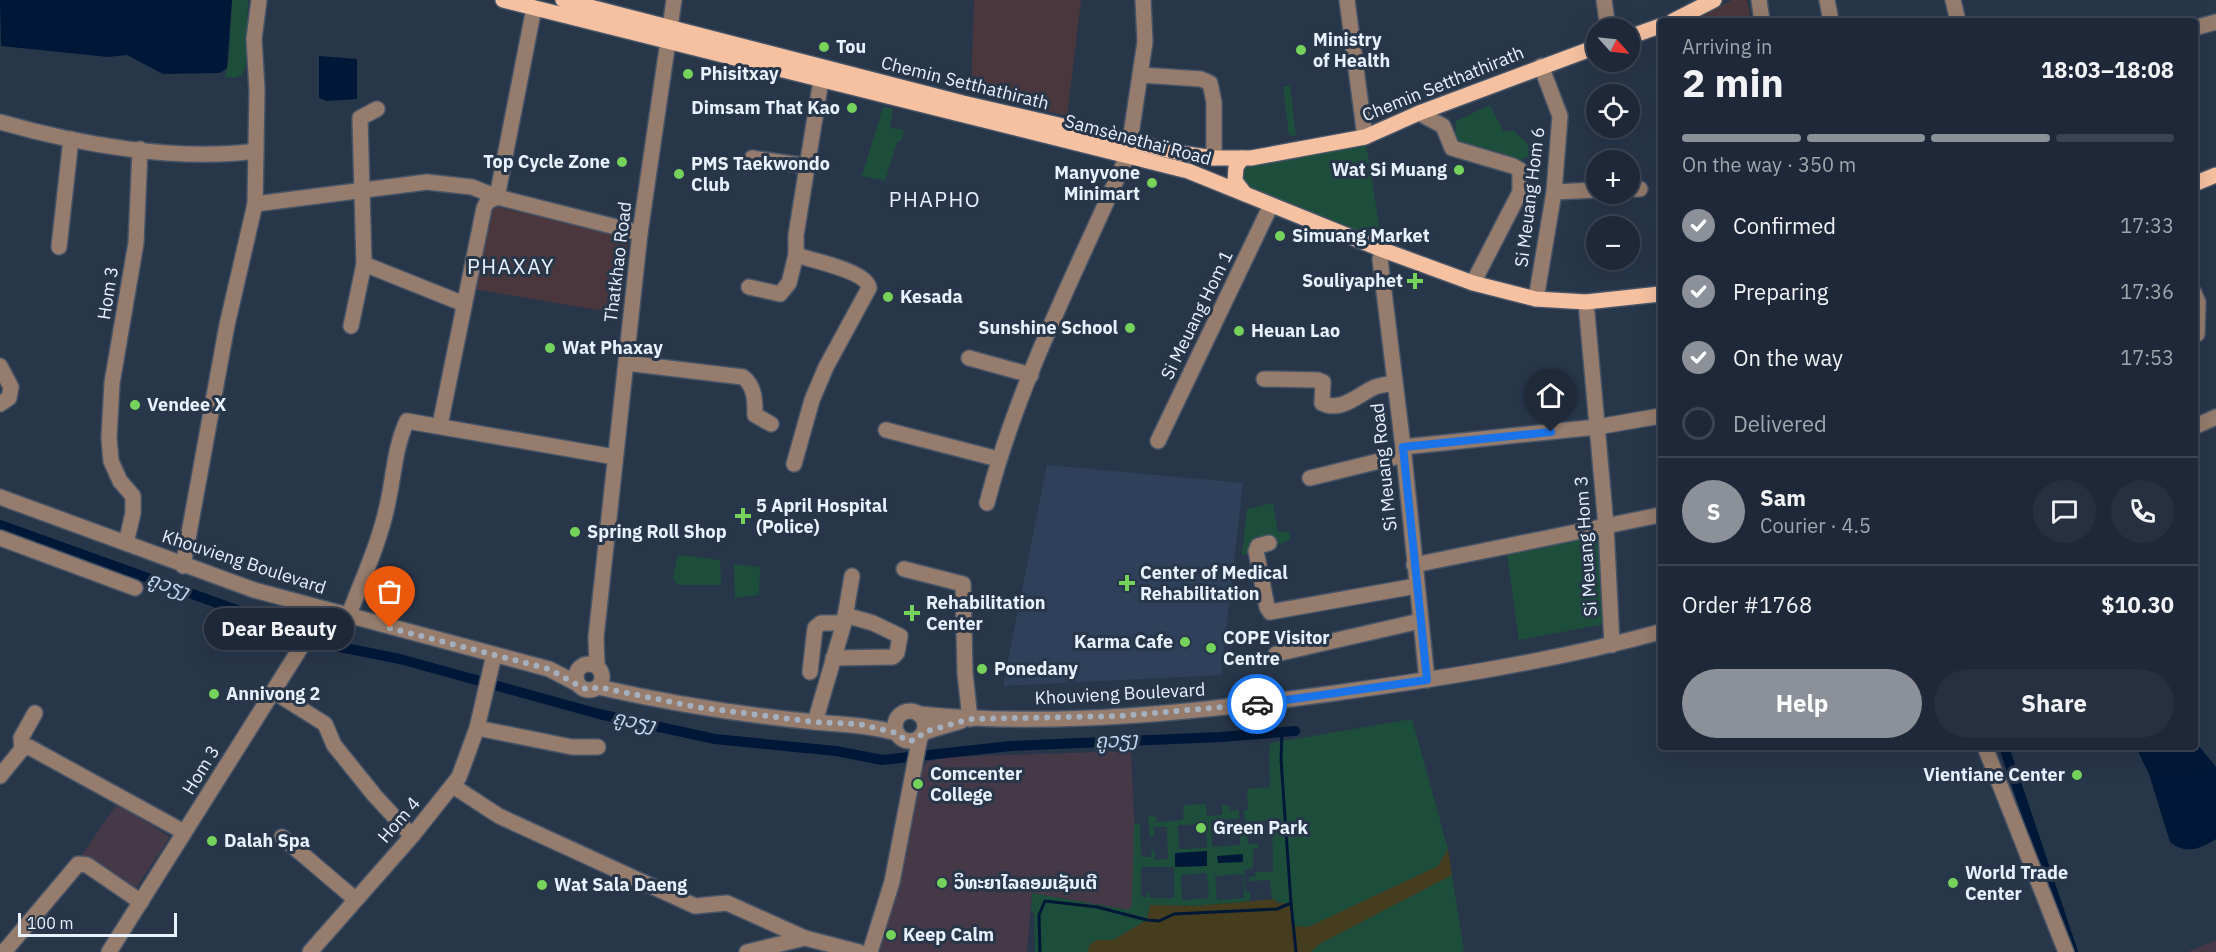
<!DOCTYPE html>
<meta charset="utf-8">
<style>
:root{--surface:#1e2838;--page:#263040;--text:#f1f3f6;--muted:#a1a6ae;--line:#3c4453;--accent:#8c9099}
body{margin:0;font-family:"IBM Plex Sans","Noto Sans Lao",sans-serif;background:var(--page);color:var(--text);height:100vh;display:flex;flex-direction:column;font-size:22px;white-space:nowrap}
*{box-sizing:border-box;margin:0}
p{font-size:20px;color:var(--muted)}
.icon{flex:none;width:33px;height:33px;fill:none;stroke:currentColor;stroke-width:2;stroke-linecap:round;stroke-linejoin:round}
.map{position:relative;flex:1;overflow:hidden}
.panel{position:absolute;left:1658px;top:18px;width:540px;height:732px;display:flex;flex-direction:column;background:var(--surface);border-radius:6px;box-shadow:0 6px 24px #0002,0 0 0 2px var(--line)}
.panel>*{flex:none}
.needle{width:39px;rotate:117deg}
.controls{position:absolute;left:1586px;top:18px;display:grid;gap:12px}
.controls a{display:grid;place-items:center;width:54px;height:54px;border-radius:50%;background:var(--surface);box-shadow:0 6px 24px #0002,0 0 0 2px var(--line);font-size:30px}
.scale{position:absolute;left:18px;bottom:15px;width:159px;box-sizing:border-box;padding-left:6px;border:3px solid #e8f1fe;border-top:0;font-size:16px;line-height:21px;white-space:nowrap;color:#e8f1fe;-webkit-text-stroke:4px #28364a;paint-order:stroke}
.pin{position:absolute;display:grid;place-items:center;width:51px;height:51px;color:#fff;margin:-62px -26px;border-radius:50% 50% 50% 0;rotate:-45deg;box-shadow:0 0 6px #0007}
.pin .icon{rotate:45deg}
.courier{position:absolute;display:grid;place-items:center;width:60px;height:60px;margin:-30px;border:4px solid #1a73e8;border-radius:50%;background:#fff;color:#222;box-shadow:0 2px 8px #0007}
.bubble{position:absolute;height:42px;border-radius:21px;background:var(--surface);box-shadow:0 6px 24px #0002,0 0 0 2px var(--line);font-size:20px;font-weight:800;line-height:42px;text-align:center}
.headline em{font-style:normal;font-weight:800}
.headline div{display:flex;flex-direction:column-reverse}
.headline{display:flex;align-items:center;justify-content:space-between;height:102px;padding:0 24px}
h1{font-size:39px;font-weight:800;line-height:45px}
.bar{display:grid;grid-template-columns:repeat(4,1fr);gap:9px 6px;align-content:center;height:72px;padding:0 24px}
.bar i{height:8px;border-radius:4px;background:var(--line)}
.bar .on{background:var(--accent)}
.bar p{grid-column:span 4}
.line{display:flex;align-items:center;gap:15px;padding:0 24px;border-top:2px solid var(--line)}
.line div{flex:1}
.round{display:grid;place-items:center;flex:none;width:63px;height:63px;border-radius:32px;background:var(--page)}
ol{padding:0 24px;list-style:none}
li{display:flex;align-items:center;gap:18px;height:66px}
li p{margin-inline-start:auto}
li .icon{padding:6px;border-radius:50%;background:var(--accent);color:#fff;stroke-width:4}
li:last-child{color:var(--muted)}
li i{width:33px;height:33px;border:3px solid var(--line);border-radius:50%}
.button{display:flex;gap:12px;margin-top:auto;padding:12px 24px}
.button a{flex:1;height:69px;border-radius:36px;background:var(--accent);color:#fff;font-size:24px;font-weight:800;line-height:69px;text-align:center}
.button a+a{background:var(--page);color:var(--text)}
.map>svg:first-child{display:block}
.commercial{fill:#453847}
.built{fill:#2f415a}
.education{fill:#4a373e}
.green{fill:#1d4e3b;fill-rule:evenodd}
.sand{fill:#453d1d}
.water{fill:#001837}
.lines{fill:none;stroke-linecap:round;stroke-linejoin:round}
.stream{stroke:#001837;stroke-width:3}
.canal{stroke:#001837;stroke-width:10}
.minor-casing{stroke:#475467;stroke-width:18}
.major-casing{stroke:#475467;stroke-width:18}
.minor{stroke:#957c6c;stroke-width:15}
.major{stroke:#f5c1a0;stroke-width:15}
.done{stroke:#a5b0bf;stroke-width:6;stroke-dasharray:0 10.8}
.route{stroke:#1a73e8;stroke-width:8}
.poi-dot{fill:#75d25a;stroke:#28364a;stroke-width:2}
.labels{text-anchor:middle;stroke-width:6;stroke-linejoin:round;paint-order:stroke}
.poi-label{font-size:18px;font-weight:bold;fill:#e8f1fe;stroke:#28364a;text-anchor:start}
.street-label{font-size:18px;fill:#e8f1fe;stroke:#28364a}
.water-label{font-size:20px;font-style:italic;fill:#bed6f2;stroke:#28364a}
.quarter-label{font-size:21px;letter-spacing:1.5px;fill:#e8f1fe;stroke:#28364a}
</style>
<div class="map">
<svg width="2216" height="952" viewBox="0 0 2216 952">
<rect width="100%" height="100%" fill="#28364a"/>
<g class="commercial">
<path d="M1131 751 1135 839 1132 905 1129 910 1032 893 1027 952H870L921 771 927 762 949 757Z"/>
<path d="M117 804 170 837 132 894 79 859Z"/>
<path d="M2216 940V952H2188Z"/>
</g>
<path class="built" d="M1047 465 1243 483 1221 675 1003 686Z"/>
<g class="education">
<path d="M974 0H1081L1067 116 971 93Z"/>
<path d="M1732 0H1747L1751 21H1693Z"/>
<path d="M497 207 623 234 628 243 620 314 474 289 489 213Z"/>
</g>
<g class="green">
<path d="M232 0H248L246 66 242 75 234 78 225 77 229 59Z"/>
<path d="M1290 86 1296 136 1289 135 1283 87Z"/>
<path d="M1490 105 1504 132 1513 130C1523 140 1531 143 1528 157L1520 160 1493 150H1471L1455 138 1456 121Z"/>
<path d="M883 107 893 109 890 128 904 130 901 141 897 142 885 181 862 176Z"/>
<path d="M1365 137 1383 250 1246 195 1236 168Z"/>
<path d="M1273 503 1278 532 1289 531 1290 540 1277 545V549L1242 555 1247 509Z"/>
<path d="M1597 537 1605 624 1519 640 1507 554Z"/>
<path d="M680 555 720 560 721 585H678L673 578 677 557Z"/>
<path d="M734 564 760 567 759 595 735 598Z"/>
<path d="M1412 719 1448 849 1438 866 1308 927 1292 926 1284 904 1272 899 1270 880 1250 881 1249 877 1256 876 1255 872H1273L1272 820 1245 822 1244 810 1248 809 1247 789 1270 787 1269 750 1271 743Z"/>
<path d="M1206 804 1207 816 1222 815V805L1230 806 1229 811 1239 810V819L1211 820 1212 847 1240 845V834H1247L1248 844 1258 843V848L1253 849V868L1244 870 1245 891 1250 892V901L1197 906 1150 905 1147 920 1113 940H1096L1089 946 1088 952H1035L1034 913 1031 912 1032 893 1129 910 1132 905 1134 823 1140 824 1141 857H1152L1151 850 1154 849 1155 860 1168 859 1167 827H1154V837H1150L1148 816 1157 817 1156 822 1183 820 1184 805ZM1206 824 1207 848 1179 849 1178 825ZM1141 867H1174V898H1150V893H1147V897H1141ZM1207 873 1209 898 1182 900 1181 875ZM1243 874 1244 898 1217 900 1215 876Z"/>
<path d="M1452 875 1464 952H1310L1321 943Z"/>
</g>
<path class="sand" d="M1448 849 1452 875 1321 943 1310 952H1088L1089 946 1096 940H1113L1147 920 1150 905 1197 906 1274 899 1277 903H1291L1292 926 1308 927 1438 866Z"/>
<g class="water">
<path d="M0 0H232L227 68 220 73 163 74 127 55 108 57 1 46Z"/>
<path d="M319 56 357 59V99L327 101 319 98Z"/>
<path d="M2195 741 2216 767V839C2199 849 2187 855 2170 842L2149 774 2136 747H2194Z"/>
<path d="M1207 851V866L1175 867V853Z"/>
<path d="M1243 854V862L1218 863 1217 856Z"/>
</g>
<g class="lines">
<g class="stream">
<path d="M1282 732 1281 760 1291 903"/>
<path d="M1040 952 1039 915 1045 901 1097 907 1147 920 1159 921 1174 914 1277 909 1291 903 1296 952"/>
</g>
<g class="canal">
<path d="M0 525 340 647 400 659 599 714 715 739 836 751 882 760 1011 746 1221 737 1295 731"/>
<path d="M2004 747 2073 952"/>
</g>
<g class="minor-casing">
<g id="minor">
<path d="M1347 0 1365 137"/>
<path d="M1604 0 1608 28"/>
<path d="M1759 0 1762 21"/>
<path d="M1827 0 1831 21"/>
<path d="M1953 0 1958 21"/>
<path d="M2194 28 2216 22"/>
<path d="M1141 75 1201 79 1210 83 1214 102V158"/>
<path d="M1419 113 1443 126 1452 148 1513 166 1520 170V192L1473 283"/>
<path d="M0 122C76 144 178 162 256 151"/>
<path d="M1130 141 1145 42 1143 0"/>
<path d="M752 158 807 166"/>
<path d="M1629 189H1640"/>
<path d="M1554 192 1596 190"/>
<path d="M255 204 427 182 472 187 497 197 640 233"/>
<path d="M59 247 71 139"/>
<path d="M1383 250 1380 259 1404 455 1427 680"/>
<path d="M364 264 464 304"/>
<path d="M749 287 780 294 789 283 796 255"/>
<path d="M2194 293 2198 302 2197 334"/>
<path d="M1536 299 1554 192 1560 116 1541 66"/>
<path d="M1586 302 1606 526 1612 645"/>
<path d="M351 326 364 264 360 118 377 109"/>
<path d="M969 358 1031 375"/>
<path d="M626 363 743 377C755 386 755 401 755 415L771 424"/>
<path d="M0 366 11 387 9 398 0 404"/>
<path d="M1264 379 1318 380 1323 382 1322 403C1341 413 1359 394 1375 387 1381 385 1388 384 1394 383"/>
<path d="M440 425 484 208 487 202 497 197 534 8"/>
<path d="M2194 427 2216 417"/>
<path d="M886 430 998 459"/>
<path d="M1158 441 1271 205"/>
<path d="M1403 447 1597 427 1660 416"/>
<path d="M794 464 812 400 826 367 869 288C867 271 811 260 796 255V235L821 80"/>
<path d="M1310 478 1404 455"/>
<path d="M0 497 254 590 549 669 578 684"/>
<path d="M987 503C1018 382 1078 268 1128 154"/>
<path d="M0 538 135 588"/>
<path d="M126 543 133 513V496L120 481 111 461 109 438 112 383 136 243 140 149"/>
<path d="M1269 543 1258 546 1256 551 1267 607 1270 612 1416 586"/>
<path d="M1414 565 1660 515"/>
<path d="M183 566 227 325 255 204 257 90 254 39 259 0"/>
<path d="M904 569 963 584 965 673 970 719"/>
<path d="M348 617C362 580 380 542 388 502 394 475 395 446 407 421L615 457"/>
<path d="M1276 654 1420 621"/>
<path d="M833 658 893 657 897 653 900 636 873 623 845 615"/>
<circle cx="589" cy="677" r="13"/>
<path d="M597 666 596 637 640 233 674 0"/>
<path d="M810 672 815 628 821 623H844"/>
<path d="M598 687C669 703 742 715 815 722 845 725 868 725 897 733"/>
<path d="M274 692 325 724 334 745 375 796 412 836"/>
<circle cx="910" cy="726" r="15"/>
<path d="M919 714C1057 728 1198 712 1335 693 1444 678 1554 661 1660 632"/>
<path d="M815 722 844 623 852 576"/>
<path d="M477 728 572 747H598"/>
<path d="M924 732 961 721"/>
<path d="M1985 747 2066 952"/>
<path d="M22 749 21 738 35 713"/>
<path d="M0 776 22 749 29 747 184 832"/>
<path d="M453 786 499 816 695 906 727 903 805 938"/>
<path d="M282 837 355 899"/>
<path d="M4 952 78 864 87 865 141 902"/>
<path d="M109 952 325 609"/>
<path d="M310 952 412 836 459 777 477 728 494 655"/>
<path d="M747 952 805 938 859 952"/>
<path d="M870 952 892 882 920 737"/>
</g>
</g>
<g class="major-casing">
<g id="major">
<path d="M503 0 1188 171 1383 250 1473 283 1536 299 1586 302 1660 294"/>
<path d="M563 0 963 103 1180 153 1214 158H1251L1365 137 1419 113 1596 47"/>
<path d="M1673 21 1714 0"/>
<path d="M1629 37 1660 26"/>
<path d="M1242 158 1236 167 1235 181 1245 194"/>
<path d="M2194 184 2216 175"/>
</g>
</g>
<use href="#minor" class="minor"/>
<use href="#major" class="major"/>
</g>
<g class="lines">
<path class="done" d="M390 628 549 669 583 688 590 690 598 687 696 707 815 722 859 724 897 733 906 741 916 740 924 732 970 719 1120 716 1257 704"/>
<path class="route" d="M1257 704 1427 680 1403 447 1551 432"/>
</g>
<g class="poi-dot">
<circle cx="824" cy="47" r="6"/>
<circle cx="1301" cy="50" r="6"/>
<circle cx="688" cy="74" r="6"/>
<circle cx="852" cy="108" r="6"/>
<circle cx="622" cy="162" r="6"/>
<circle cx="1459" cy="170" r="6"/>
<circle cx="679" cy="174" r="6"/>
<circle cx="1152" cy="183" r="6"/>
<circle cx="1280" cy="236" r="6"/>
<path d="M1412 272h6v6h6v6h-6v6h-6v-6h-6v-6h6z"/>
<circle cx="888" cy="297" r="6"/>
<circle cx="1130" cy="328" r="6"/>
<circle cx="1239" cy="331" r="6"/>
<circle cx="550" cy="348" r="6"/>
<circle cx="135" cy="405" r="6"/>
<path d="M740 507h6v6h6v6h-6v6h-6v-6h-6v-6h6z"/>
<circle cx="575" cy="532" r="6"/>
<path d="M1124 574h6v6h6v6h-6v6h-6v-6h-6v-6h6z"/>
<path d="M909 604h6v6h6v6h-6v6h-6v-6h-6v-6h6z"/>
<circle cx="1185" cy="642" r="6"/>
<circle cx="1211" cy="648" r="6"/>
<circle cx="982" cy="669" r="6"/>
<circle cx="214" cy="694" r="6"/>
<circle cx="2077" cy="775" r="6"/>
<circle cx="918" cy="784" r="6"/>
<circle cx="1201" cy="828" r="6"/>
<circle cx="212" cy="841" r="6"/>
<circle cx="942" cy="883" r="6"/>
<circle cx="1953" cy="883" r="6"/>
<circle cx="542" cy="885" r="6"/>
<circle cx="891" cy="935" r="6"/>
</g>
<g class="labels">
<g class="poi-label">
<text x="1313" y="46">Ministry<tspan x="1313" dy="21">of Health</tspan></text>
<text x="836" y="53">Tou</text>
<text x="700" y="80">Phisitxay</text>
<text x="840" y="114" text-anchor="end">Dimsam That Kao</text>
<text x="610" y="168" text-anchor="end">Top Cycle Zone</text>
<text x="691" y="170">PMS Taekwondo<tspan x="691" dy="21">Club</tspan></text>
<text x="1447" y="176" text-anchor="end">Wat Si Muang</text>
<text x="1140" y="179" text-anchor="end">Manyvone<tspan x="1140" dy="21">Minimart</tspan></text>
<text x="1292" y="242">Simuang Market</text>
<text x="1403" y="287" text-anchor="end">Souliyaphet</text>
<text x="900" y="303">Kesada</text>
<text x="1118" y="334" text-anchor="end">Sunshine School</text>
<text x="1251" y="337">Heuan Lao</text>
<text x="562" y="354">Wat Phaxay</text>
<text x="147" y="411">Vendee X</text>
<text x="756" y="512">5 April Hospital<tspan x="756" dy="21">(Police)</tspan></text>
<text x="587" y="538">Spring Roll Shop</text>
<text x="1140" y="579">Center of Medical<tspan x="1140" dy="21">Rehabilitation</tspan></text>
<text x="926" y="609">Rehabilitation<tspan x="926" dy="21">Center</tspan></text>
<text x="1223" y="644">COPE Visitor<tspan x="1223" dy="21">Centre</tspan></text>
<text x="1173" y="648" text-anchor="end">Karma Cafe</text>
<text x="994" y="675">Ponedany</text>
<text x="226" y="700">Annivong 2</text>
<text x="930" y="780">Comcenter<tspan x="930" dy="21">College</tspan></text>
<text x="2065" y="781" text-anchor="end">Vientiane Center</text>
<text x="1213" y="834">Green Park</text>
<text x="224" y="847">Dalah Spa</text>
<text x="1965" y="879">World Trade<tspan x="1965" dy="21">Center</tspan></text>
<text x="954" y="889">ວິທະຍາໄລຄອມເຊັນເຕີ</text>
<text x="554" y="891">Wat Sala Daeng</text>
<text x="903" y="941">Keep Calm</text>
</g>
<g class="street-label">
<text transform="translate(965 83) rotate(14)" y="6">Chemin Setthathirath</text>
<text transform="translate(1443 84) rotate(-22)" y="6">Chemin Setthathirath</text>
<text transform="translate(1138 140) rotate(15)" y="6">Samsènethaï Road</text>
<text transform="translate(1530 197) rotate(-83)" y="6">Si Meuang Hom 6</text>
<text transform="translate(618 262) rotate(-83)" y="6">Thatkhao Road</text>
<text transform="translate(108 293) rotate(-81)" y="6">Hom 3</text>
<text transform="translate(1197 315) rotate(-64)" y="6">Si Meuang Hom 1</text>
<text transform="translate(1384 467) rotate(-96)" y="6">Si Meuang Road</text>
<text transform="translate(1586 546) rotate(-94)" y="6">Si Meuang Hom 3</text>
<text transform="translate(244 562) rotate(18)" y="6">Khouvieng Boulevard</text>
<text transform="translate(1120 694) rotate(-3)" y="6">Khouvieng Boulevard</text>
<text transform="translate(201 770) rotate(-58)" y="6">Hom 3</text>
<text transform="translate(399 820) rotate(-49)" y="6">Hom 4</text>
</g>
<g class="water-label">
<text transform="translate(168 585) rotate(20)" y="7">ຄູວຽງ</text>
<text transform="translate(634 721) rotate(12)" y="7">ຄູວຽງ</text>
<text transform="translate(1116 740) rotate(-3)" y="7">ຄູວຽງ</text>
</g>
<g class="quarter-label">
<text x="935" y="207">PHAPHO</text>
<text x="511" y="274">PHAXAY</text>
</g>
</g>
</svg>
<div class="controls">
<a><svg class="needle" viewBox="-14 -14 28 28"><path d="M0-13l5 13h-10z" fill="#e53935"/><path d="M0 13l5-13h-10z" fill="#a1a6ae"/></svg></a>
<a><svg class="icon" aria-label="locate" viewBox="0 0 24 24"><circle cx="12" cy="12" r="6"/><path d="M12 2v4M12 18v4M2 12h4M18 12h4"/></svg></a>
<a>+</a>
<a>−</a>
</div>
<div class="scale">100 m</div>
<div class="pin" style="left:390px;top:628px;background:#ea580c"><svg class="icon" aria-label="bag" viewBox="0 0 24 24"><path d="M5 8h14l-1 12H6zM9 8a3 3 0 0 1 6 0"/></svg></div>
<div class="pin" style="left:1551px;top:432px;background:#1f2937"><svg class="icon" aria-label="home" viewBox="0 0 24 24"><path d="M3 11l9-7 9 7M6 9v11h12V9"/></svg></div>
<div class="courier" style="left:1257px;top:704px"><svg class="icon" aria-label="car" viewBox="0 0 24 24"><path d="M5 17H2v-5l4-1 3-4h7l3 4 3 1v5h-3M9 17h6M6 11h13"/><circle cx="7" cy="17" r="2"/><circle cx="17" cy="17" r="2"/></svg></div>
<div class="bubble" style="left:204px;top:608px;width:150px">Dear Beauty</div>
<section class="panel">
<div class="headline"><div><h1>2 min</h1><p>Arriving in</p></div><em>18:03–18:08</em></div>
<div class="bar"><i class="on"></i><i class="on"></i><i class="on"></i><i></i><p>On the way · 350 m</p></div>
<ol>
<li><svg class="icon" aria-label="check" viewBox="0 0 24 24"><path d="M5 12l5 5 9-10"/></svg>Confirmed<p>17:33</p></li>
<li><svg class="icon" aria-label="check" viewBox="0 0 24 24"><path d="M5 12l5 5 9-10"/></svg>Preparing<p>17:36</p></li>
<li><svg class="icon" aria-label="check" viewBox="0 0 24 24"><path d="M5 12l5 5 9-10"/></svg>On the way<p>17:53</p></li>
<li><i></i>Delivered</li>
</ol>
<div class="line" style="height:108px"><b class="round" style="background:var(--accent);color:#fff">S</b><div><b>Sam</b><p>Courier · 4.5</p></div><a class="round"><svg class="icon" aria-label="chat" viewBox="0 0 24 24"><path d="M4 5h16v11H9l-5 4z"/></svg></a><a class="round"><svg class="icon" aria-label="phone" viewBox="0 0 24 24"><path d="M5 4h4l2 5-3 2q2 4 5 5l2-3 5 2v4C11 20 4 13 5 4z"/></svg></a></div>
<div class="line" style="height:78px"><div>Order #1768</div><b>$10.30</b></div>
<div class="button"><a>Help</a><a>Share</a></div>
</section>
</div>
